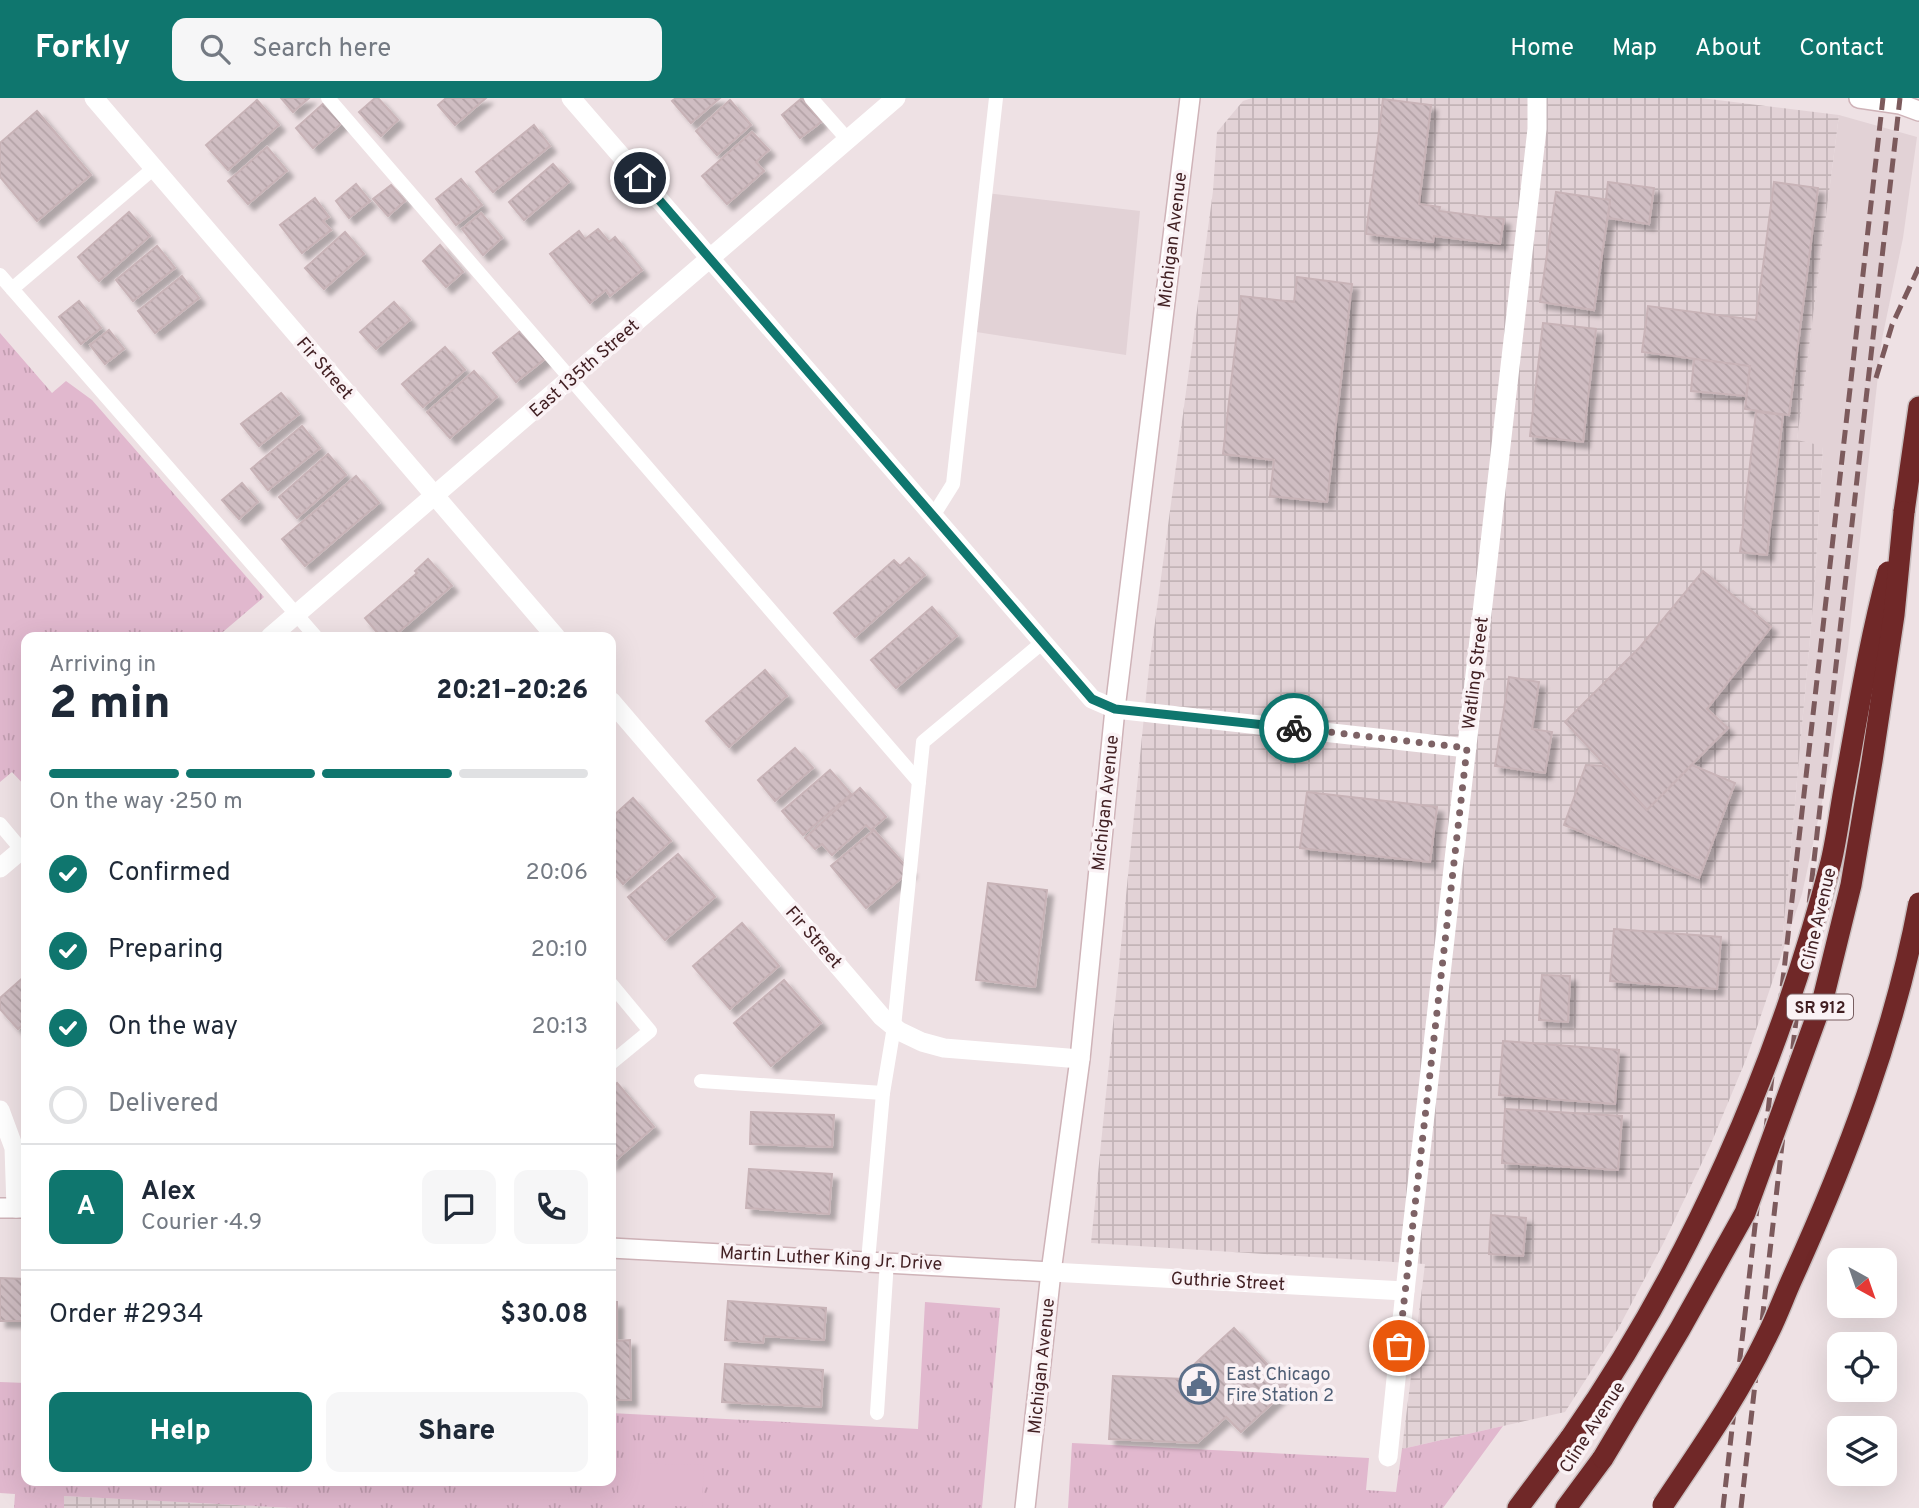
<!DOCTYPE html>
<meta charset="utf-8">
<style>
:root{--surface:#fff;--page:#f6f6f7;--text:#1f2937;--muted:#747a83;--line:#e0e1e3;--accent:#0f766e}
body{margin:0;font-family:Overpass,sans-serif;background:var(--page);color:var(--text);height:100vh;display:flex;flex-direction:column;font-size:26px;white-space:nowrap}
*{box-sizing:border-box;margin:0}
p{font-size:23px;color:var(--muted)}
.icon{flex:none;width:38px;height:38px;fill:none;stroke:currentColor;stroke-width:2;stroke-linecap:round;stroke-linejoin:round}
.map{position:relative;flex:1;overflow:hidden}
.side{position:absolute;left:21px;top:534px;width:595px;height:854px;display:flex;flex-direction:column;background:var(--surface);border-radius:14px;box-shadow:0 7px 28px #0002}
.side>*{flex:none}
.needle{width:46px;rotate:140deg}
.controls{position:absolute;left:1827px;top:1150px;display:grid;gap:14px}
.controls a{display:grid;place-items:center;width:70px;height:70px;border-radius:14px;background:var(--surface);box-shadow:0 7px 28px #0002;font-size:35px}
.pin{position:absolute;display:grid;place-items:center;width:60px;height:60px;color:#fff;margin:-30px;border:4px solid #fff;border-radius:50%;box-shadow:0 2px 7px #0007}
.courier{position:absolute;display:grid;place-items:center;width:70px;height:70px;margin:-35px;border:5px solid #0f766e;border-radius:50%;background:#fff;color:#222;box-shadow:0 2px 9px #0007}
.headline em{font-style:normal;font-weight:800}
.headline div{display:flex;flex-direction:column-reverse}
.headline{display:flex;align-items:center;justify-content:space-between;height:119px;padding:0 28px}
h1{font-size:46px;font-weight:800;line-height:52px}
.bar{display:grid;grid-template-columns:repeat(4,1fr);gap:10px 7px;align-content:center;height:84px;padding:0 28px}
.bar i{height:9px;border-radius:5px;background:var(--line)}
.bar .selected{background:var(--accent)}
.bar p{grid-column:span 4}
.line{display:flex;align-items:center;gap:18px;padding:0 28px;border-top:2px solid var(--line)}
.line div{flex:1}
.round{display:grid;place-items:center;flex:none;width:74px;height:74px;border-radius:14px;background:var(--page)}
ol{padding:0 28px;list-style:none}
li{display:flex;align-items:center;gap:21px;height:77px}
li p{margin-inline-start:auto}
li .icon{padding:7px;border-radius:50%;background:var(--accent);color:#fff;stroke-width:4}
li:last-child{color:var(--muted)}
li i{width:38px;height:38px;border:4px solid var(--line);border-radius:50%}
.primary-button{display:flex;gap:14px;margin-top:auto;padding:14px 28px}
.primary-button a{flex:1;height:80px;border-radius:14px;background:var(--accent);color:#fff;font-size:28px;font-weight:800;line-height:80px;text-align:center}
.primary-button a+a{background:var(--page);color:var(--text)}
header{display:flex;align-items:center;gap:42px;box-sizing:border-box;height:98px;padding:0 35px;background:var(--accent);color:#fff}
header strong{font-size:33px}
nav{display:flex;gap:38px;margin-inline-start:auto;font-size:24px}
.search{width:490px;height:63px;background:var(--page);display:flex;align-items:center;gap:18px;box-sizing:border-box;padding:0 24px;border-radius:14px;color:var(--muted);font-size:26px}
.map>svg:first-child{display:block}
.built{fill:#e2d2d6}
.industrial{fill:url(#industrial-grid)}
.grass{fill:url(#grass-tufts)}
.pitch{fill:#e1b8ce}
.building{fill:url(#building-back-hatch);stroke:#c8b3b7;stroke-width:2;filter:url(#shadow)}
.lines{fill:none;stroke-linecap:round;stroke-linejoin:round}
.secondary-casing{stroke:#cfb3b8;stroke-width:22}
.motorway-casing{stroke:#cac0c1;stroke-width:24}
.service{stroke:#fff;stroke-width:14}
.minor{stroke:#fff;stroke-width:19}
.secondary{stroke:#fff;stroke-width:19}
.motorway{stroke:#702828;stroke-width:21}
.rail{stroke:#7c5a5c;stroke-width:5;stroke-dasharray:14 7;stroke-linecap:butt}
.motorway-bridge-casing{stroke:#cac0c1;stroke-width:24;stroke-linecap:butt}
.motorway-bridge{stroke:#702828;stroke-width:21}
.done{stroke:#7e6366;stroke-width:7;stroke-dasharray:0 12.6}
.route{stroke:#0f766e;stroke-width:9}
.labels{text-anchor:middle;stroke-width:7;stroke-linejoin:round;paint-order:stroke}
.shield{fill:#faf2f5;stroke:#785e61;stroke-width:2}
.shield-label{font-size:16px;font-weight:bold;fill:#411f22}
.street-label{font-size:18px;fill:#411f22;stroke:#faf2f5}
.service-label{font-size:18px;fill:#4e5e75;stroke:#faf2f5;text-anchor:start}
</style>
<header>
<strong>Forkly</strong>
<div class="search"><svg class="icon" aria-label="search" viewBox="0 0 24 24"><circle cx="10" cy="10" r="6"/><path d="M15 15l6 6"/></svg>Search here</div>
<nav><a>Home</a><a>Map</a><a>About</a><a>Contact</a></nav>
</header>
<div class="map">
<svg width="1919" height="1410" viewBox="0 0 1919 1410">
<defs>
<pattern id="industrial-grid" width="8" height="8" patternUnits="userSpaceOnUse" patternTransform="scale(1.75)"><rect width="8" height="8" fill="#e2d2d6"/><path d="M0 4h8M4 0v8" fill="none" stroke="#c3b4b7"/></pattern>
<pattern id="grass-tufts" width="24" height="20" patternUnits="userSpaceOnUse" patternTransform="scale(1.75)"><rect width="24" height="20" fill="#e1b8ce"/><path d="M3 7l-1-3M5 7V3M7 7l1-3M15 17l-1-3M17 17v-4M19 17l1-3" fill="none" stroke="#c29eb1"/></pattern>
<pattern id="building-back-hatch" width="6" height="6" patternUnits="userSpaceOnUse" patternTransform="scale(1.75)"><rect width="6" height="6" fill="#cfbdc2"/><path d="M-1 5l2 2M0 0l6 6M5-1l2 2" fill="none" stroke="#b3a2a6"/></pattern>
<filter id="shadow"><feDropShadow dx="6" dy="6" stdDeviation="2" flood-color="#0004"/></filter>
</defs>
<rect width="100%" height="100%" fill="#eee1e4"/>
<g class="built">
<path d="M1839 17 1917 39 1903 140 1882 241 1848 550 1832 658 1802 796 1781 858 1814 496 1823 349 1797 342Z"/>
<path d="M986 95 1140 113 1126 257 970 233Z"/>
</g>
<g class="industrial">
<path d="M1252 0H1701L1839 17 1797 342 1823 348 1814 496 1781 858 1747 959 1710 1048 1663 1146 1618 1231 1565 1314 1402 1351 1425 1166 1091 1145 1149 569 1213 93 1217 34 1243 3Z"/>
<path d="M64 1398 294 1410H64Z"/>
</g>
<g class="grass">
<path d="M0 235 52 295 66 283 92 302 264 499 217 539H26V689L12 674 0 684Z"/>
<path d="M925 1204 1000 1210 982 1410H294L64 1398V1410H14L15 1396 0 1395V1284L26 1285V1382H611V1315L918 1331Z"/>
<path d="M1503 1328 1443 1410H1068L1072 1345 1369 1360 1366 1392 1396 1394 1402 1351Z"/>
</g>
<g class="pitch">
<path d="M619 1365 704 1367 702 1409 618 1406Z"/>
<path d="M481 1383H569L568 1402 481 1399Z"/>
</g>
<g class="building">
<path d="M281 0H309L293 14Z"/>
<path d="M375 0H378L398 22 381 38 359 14Z"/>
<path d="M446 0H486L455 27 438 7Z"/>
<path d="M676 0H720L691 25 672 3Z"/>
<path d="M802 0 821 24 800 40 782 17Z"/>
<path d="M1383 1 1431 7 1419 106 1440 109 1439 113 1504 121 1500 146 1434 138 1433 144 1366 136Z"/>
<path d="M257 2 279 27 228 72 206 47Z"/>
<path d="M730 2 751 27 717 57 696 33Z"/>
<path d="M324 5 342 25 313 50 296 30Z"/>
<path d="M37 13 91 77 37 123 0 79V45Z"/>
<path d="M534 27 550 48 493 94 476 74Z"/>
<path d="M752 34 769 52 756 64 764 73 727 106 702 78Z"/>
<path d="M267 49 287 73 248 106 228 83Z"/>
<path d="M553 66 569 84 524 122 509 104Z"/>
<path d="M461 81 482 107 456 127 436 101Z"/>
<path d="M1608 84 1654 90 1649 126 1608 120 1610 102 1606 101Z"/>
<path d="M1774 84 1818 90 1789 317 1745 311 1750 268 1642 254 1648 208 1756 222Z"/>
<path d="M356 86 370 103 349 120 336 103Z"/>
<path d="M391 87 405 103 388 118 373 101Z"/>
<path d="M1556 94 1610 102 1594 212 1540 204Z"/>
<path d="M315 100 329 119 323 123 331 132 302 155 280 127Z"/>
<path d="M129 114 150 138 99 183 78 159Z"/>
<path d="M481 115 502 140 483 157 462 131Z"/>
<path d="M598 131 609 144 615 139 642 172 610 198 606 192 590 205 550 156 579 133 585 141Z"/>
<path d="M345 134 364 156 324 191 305 170Z"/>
<path d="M440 147 463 174 446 189 423 163Z"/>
<path d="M157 148 175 170 133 203 116 182Z"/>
<path d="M182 178 199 200 155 235 138 213Z"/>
<path d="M1297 179 1352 186 1327 404 1270 398 1274 362 1223 356 1241 198 1294 204Z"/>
<path d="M79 203 101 230 81 246 59 219Z"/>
<path d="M394 204 410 222 376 251 360 234Z"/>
<path d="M1543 225 1596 231 1583 344 1530 338Z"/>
<path d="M523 231 546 260 516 284 493 255Z"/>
<path d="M109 232 124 251 105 266 90 247Z"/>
<path d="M445 249 465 272 423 309 402 286Z"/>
<path d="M1694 261 1750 268 1746 298 1691 293Z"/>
<path d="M474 273 497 299 450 340 427 314Z"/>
<path d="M281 295 299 316 259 348 241 326Z"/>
<path d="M1756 314 1783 317 1767 457 1740 454Z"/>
<path d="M302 328 320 350 268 392 251 371Z"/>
<path d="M328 356 346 377 297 420 279 399Z"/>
<path d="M356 378 379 405 305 468 282 441Z"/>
<path d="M242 385 258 404 239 421 222 402Z"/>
<path d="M909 460 925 477 855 539 834 515 894 462 900 468Z"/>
<path d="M428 461 452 488 393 539H381L365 520 417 475 415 473Z"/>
<path d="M1703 473 1771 529 1707 611 1728 630 1647 712 1565 624 1640 549Z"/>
<path d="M932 509 957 538 896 590 871 562Z"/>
<path d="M765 572 787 598 729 649 706 623Z"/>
<path d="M1509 579 1539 584 1532 631 1552 634 1545 675 1495 668Z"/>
<path d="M795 650 813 670 775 703 758 682Z"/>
<path d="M1586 667 1607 668 1647 712 1692 667 1735 685 1699 780 1564 727Z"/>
<path d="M830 672 851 696 803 737 782 713Z"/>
<path d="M860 690 886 719 871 732 866 727 832 757 822 746 815 751 805 740Z"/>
<path d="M1307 694 1437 709 1430 764 1300 750Z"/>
<path d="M633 700 671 743 623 786 611 772V720Z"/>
<path d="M874 732 910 773 866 810 831 768Z"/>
<path d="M678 756 715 799 665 842 628 799Z"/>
<path d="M988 785 1047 792 1035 889 976 882Z"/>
<path d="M742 825 779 868 730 911 693 868Z"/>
<path d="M1614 831 1721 839 1717 891 1610 883Z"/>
<path d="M26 877V924L18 931 0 911V900Z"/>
<path d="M1542 877 1570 878 1568 924 1539 922Z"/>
<path d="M784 882 821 925 771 968 734 925Z"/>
<path d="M1503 943 1619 952 1615 1006 1499 997Z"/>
<path d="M617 985 654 1029 611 1066V991Z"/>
<path d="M1505 1011 1622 1018 1618 1072 1502 1065Z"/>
<path d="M751 1014 834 1017 832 1049 750 1046Z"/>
<path d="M749 1071 832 1076 829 1116 746 1110Z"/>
<path d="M1491 1117 1526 1120 1523 1158 1489 1156Z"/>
<path d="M0 1180 26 1181V1223H0Z"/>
<path d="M728 1203 826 1210 824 1242 764 1238 763 1245 725 1242Z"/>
<path d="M611 1204H617V1243L630 1242 631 1302H611Z"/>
<path d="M1234 1230 1289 1290 1241 1334 1226 1319 1197 1345 1109 1341 1113 1278 1185 1281 1190 1277 1187 1273Z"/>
<path d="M725 1266 823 1272 821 1309 722 1304Z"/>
</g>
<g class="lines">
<g class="secondary-casing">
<g id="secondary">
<path d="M1859 0 1900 6 1919 13"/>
<path d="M0 1110H26"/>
<path d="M611 1150 1051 1174"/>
<path d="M1025 1410 1051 1174 1080 961 1115 611 1190 0"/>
</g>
</g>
<g class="motorway-casing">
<g id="motorway">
<path d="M1904 414 1919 309"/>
<path d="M1518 1410 1571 1339"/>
<path d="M1566 1410 1603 1360"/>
</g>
</g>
<g class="service">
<path d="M328 0 919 684"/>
<path d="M811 0 848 42"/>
<path d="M0 177 316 539"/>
<path d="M12 191 154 70"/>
<path d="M933 418 953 386 996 0"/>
<path d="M0 726 26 757"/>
<path d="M611 886 650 933 611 965"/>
<path d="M701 983 883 995"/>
<path d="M868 1163 883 995 894 929 923 644 1043 544"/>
<path d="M877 1315 887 1163"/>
</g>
<g class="minor">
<path d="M94 0 556 539"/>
<path d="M571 0 1092 601 1115 611 1467 650"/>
<path d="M270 539 896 0"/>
<path d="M611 603 882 919 899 933 922 944 944 950 1080 961"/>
<path d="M0 770 26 748"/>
<path d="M0 1012 14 1050 16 1110"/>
<path d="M1051 1174 1405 1193"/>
<path d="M1388 1359 1405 1193 1537 31V0"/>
</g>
<use href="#secondary" class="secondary"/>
<use href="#motorway" class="motorway"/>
<g class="rail">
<path d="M1876 280 1892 227 1919 169"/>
<path d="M1723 1410 1883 0"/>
<path d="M1741 1410 1900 0"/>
</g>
<g class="motorway-bridge-casing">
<g id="motorway-bridge">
<path d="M1571 1339C1691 1167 1778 967 1831 764 1837 739 1840 712 1845 686 1858 615 1869 544 1888 474"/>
<path d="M1603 1360 1680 1231 1745 1115 1823 901 1851 787 1872 663 1894 517 1904 414"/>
<path d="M1663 1407C1699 1353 1738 1298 1766 1240 1776 1221 1783 1201 1792 1181 1847 1060 1894 937 1919 805"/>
</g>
</g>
<use href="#motorway-bridge" class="motorway-bridge"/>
</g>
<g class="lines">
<path class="done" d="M1294 630 1467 650 1399 1248"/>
<path class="route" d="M640 80 1092 601 1115 611 1294 630"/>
</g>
<defs>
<g id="civic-ring" transform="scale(2.0125)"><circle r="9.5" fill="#faf2f5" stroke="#5c6f8a" stroke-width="1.5"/><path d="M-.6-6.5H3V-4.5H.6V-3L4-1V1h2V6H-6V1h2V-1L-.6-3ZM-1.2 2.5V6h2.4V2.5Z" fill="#5c6f8a"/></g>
</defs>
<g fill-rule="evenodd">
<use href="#civic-ring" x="1199" y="1286"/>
</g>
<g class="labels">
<rect class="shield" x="1787" y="896.5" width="66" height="25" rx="5"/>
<g class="shield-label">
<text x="1820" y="915">SR 912</text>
</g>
<g class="street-label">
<text transform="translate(1172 142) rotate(-83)" y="6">Michigan Avenue</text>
<text transform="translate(325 270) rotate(49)" y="6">Fir Street</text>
<text transform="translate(584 270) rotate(-41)" y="6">East 135th Street</text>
<text transform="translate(1475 575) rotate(-83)" y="6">Watling Street</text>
<text transform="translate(1105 705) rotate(-84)" y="6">Michigan Avenue</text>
<text transform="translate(1818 821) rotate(-77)" y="6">Cline Avenue</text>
<text transform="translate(814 839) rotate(49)" y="6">Fir Street</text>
<text transform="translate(831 1160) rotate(3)" y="6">Martin Luther King Jr. Drive</text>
<text transform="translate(1228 1183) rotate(3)" y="6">Guthrie Street</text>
<text transform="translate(1041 1268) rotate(-84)" y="6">Michigan Avenue</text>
<text transform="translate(1592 1329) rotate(-57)" y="6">Cline Avenue</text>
</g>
<g class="service-label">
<text x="1226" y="1282">East Chicago<tspan x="1226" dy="21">Fire Station 2</tspan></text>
</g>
</g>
</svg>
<div class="controls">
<a><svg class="needle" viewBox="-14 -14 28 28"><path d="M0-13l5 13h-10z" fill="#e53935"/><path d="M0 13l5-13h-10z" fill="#747a83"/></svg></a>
<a><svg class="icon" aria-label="locate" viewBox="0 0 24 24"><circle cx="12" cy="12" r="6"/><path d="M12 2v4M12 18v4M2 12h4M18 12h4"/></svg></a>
<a><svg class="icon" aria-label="layers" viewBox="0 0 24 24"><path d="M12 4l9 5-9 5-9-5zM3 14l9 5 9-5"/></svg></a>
</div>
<div class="pin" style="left:1399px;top:1248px;background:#ea580c"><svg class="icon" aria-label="bag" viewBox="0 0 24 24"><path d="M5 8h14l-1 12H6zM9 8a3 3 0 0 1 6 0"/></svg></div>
<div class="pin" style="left:640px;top:80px;background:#1f2937"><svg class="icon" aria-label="home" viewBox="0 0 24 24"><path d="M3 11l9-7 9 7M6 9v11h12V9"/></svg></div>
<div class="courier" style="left:1294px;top:630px"><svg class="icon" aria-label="bike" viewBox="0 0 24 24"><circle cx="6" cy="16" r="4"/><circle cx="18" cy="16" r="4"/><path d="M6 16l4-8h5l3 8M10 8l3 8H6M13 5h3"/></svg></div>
<section class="side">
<div class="headline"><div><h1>2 min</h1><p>Arriving in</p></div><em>20:21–20:26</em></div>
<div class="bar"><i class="selected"></i><i class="selected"></i><i class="selected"></i><i></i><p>On the way · 250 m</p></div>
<ol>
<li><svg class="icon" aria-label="check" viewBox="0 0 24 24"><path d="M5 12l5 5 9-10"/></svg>Confirmed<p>20:06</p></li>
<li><svg class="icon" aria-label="check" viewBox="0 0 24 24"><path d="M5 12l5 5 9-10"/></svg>Preparing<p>20:10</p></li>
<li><svg class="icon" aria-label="check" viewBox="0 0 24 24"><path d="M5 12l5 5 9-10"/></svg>On the way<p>20:13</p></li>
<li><i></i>Delivered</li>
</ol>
<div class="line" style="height:126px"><b class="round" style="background:var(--accent);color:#fff">A</b><div><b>Alex</b><p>Courier · 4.9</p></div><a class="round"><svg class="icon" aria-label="chat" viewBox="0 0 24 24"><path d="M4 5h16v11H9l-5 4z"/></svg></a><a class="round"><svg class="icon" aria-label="phone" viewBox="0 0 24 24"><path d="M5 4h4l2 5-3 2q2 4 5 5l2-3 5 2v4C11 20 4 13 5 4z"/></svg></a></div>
<div class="line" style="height:91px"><div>Order #2934</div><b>$30.08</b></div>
<div class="primary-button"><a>Help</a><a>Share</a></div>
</section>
</div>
